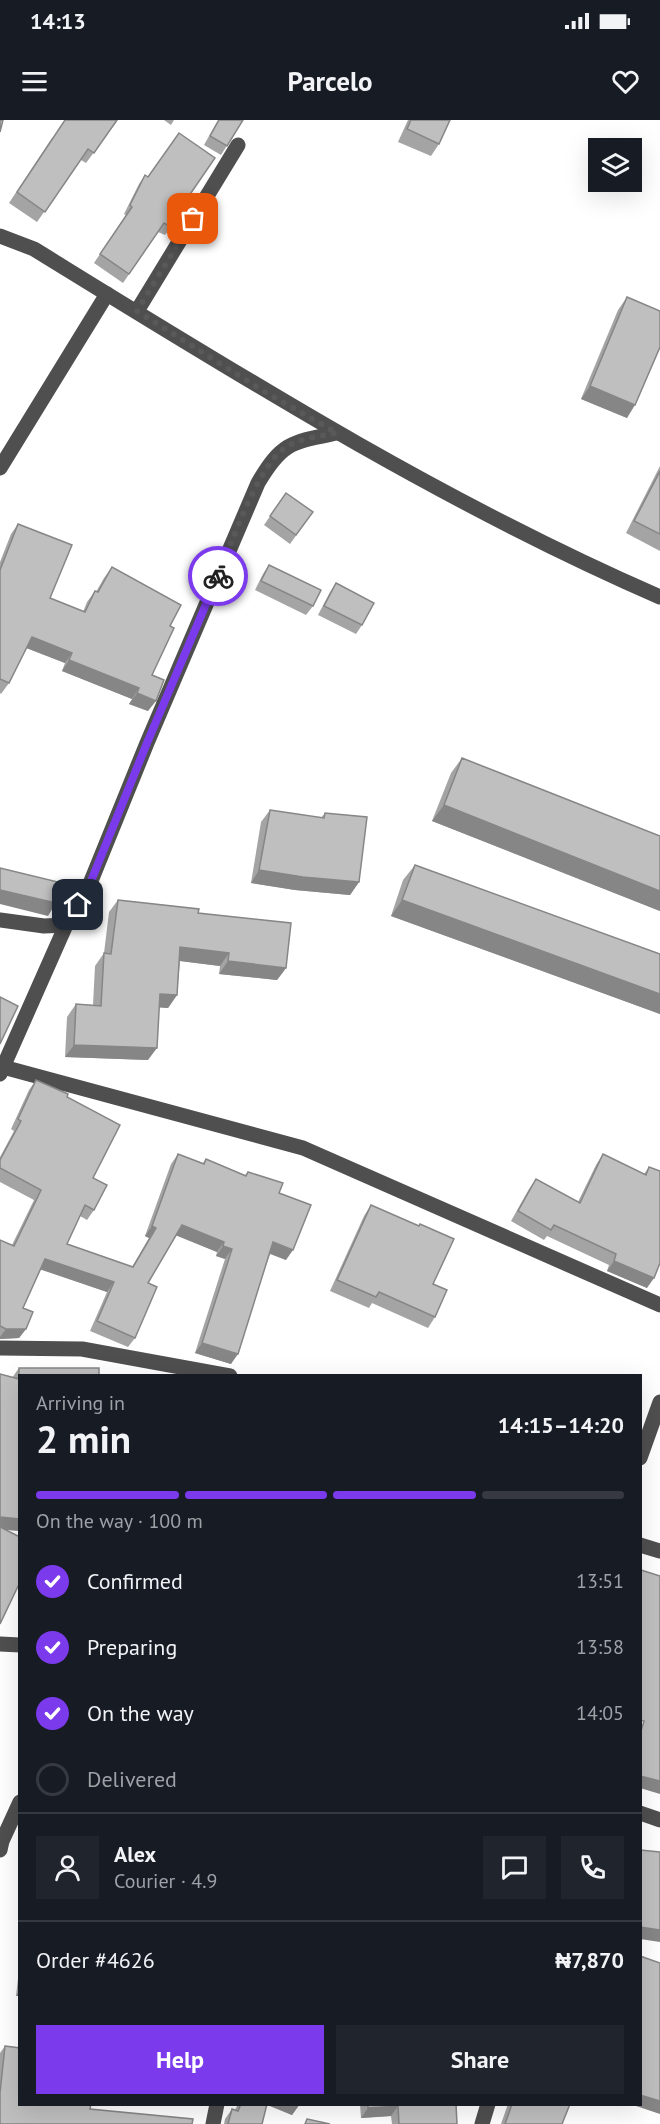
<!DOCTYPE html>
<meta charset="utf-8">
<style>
:root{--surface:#171b24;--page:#20242c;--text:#f1f3f6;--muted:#9ea1a6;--line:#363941;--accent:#7c3aed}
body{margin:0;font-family:"PT Sans",sans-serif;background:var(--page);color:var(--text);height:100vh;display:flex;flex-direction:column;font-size:22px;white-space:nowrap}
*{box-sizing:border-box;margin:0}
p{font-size:20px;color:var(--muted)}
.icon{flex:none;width:33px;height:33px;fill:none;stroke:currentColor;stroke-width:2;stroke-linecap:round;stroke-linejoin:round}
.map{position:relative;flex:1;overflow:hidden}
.drawer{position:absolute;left:18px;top:1254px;width:624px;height:732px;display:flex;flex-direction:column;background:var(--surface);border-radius:0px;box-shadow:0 6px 24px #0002}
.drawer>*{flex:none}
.controls{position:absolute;left:588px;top:18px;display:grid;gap:12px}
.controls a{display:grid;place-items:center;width:54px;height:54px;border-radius:0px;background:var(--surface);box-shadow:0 6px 24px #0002;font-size:30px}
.pin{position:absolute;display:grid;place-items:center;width:51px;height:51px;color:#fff;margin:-26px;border-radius:12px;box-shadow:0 3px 9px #0006}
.courier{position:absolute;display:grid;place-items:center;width:60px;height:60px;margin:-30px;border:4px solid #7c3aed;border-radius:50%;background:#fff;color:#222;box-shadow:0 2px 8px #0007}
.overview em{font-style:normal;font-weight:800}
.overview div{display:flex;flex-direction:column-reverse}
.overview{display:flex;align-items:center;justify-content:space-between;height:102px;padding:0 18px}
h1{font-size:39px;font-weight:800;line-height:45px}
.bar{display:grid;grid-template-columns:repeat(4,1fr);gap:9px 6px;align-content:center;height:72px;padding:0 18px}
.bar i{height:8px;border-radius:4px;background:var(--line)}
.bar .on{background:var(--accent)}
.bar p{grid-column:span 4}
.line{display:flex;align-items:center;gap:15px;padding:0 18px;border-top:2px solid var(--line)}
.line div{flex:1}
.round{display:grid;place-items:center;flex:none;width:63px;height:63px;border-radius:0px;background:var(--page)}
ol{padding:0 18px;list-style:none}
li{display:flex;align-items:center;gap:18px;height:66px}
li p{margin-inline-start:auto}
li .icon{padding:6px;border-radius:50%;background:var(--accent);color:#fff;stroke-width:4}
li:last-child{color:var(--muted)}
li i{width:33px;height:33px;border:3px solid var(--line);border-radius:50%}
.button{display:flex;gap:12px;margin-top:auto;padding:12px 18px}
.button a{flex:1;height:69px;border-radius:0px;background:var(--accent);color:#fff;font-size:24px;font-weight:800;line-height:69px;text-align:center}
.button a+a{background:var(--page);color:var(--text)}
.status{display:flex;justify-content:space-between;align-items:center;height:42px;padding:0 30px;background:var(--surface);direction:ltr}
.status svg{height:16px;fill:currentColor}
header{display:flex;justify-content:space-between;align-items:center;height:78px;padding:0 18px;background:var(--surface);font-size:27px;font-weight:800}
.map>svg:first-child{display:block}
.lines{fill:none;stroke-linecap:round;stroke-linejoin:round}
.minor{stroke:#4f4f4f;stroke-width:15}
.wall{fill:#a4a4a4}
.shaded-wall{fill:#868686}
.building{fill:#bfbfbf;stroke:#868686;stroke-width:1.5}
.done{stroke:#595959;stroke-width:6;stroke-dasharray:0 10.8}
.route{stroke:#7c3aed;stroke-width:8}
</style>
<div class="status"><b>14:13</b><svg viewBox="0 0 49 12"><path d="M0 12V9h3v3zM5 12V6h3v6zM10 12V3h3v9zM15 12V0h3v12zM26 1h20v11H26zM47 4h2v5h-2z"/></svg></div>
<header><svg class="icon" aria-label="menu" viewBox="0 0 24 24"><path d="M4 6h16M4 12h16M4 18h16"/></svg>Parcelo<svg class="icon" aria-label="heart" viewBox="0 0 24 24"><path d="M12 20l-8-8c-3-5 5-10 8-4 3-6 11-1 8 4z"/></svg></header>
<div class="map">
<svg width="660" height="2004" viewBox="0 0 660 2004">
<rect width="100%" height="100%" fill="#fff"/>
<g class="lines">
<g class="minor">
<path d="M0 116 34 129C237 254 441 382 660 477"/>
<path d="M137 191 238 25"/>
<path d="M0 348 107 174"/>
<path d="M0 800 44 806 66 805"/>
<path d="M3 947 303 1028 660 1185"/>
<path d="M0 954 66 805 89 766 147 623 258 363C282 322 292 322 337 313"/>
<path d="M0 1228 82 1229 230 1256"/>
<path d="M640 1338 660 1282"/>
<path d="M640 1425 660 1431"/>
<path d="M0 1524 20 1525"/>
<path d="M640 1693 660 1700"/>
<path d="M0 1730 2 1721 20 1682"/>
<path d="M213 2004 217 1984"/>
<path d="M482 2004 488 1984"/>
</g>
</g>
<g class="wall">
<path d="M118 0 86 43 81 40 37 102 9 83 52 18Z"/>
<path d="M164 0H174L171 5Z"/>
<path d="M218 0H243L221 35 204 25Z"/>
<path d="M408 0H450L439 24 431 36 398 22Z"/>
<path d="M145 55 182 86 171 107 165 115 158 112 123 163 94 143 126 95 124 94 139 64Z"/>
<path d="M627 177V298L581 279 618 190Z"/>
<path d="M660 346V431L626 413Z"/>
<path d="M286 373 313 392 290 424 264 405Z"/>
<path d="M18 404 50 478 83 492 87 482 95 471 96 472 104 458 112 447 170 506 152 555 148 591 129 584 132 579 62 551 65 543 26 528 9 563 1 574 0 573V442L11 414Z"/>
<path d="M269 445 313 486 306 495 255 470 263 454Z"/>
<path d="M336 463 362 505 356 514 318 495 330 472Z"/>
<path d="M462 638 660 716V791L432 701 451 653Z"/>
<path d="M270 690 321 698 325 693 359 762 350 775 295 770 251 763 261 702Z"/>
<path d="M415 745 660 834V894L391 796 403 760Z"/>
<path d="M118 780 198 793 286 848 277 860 219 854 220 846 180 841 177 875 168 888 159 887 148 940 65 937 67 897 76 884 93 885 95 846 104 833 109 792Z"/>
<path d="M36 960 67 977 93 1058 94 1090 87 1100 80 1096 67 1124 132 1147 149 1118 145 1116 171 1044 178 1034 203 1043 206 1039 245 1055 248 1052 279 1073 286 1140 270 1134 231 1244 195 1233 225 1139 216 1136 217 1132 176 1115 148 1163 135 1218 128 1227 90 1211 107 1172 41 1149 23 1188 26 1209 19 1218 0 1219V1120L12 1125 34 1080 0 1062V1037L14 1011 11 1009 29 970Z"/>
<path d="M603 1034 644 1054 649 1047 647 1168 607 1151 609 1145 547 1116 544 1120 511 1101 529 1069 536 1059 578 1082 596 1045Z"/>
<path d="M371 1085 433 1164 435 1197 428 1208 372 1183 369 1188 330 1171 364 1096Z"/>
<path d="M19 1248 20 1411 5 1410 20 1417V1469L17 1468 0 1504 12 1258Z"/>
<path d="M20 1841V1876H16Z"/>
<path d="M5 1926 90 1989 0 2004V1933Z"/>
<path d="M238 1984H300L292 1995 267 1985 262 2004H224L225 1999 232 1989 235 1990Z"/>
<path d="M360 1984H456L457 2004H392L391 1996 361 1998Z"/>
<path d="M508 1984H570L562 2004H501Z"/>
</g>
<g class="shaded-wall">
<path d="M590 266 635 285 627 298 581 279Z"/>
<path d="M32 517 72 533 65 543 24 527Z"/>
<path d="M69 540 139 568 132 579 62 551Z"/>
<path d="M137 573 156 581 148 591 129 584Z"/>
<path d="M444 685 660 771V791L432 701Z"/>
<path d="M259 750 359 762 350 775 295 770 251 763Z"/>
<path d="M0 770 56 783 48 796 0 784Z"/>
<path d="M402 780 660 874V894L391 796Z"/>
<path d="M180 827 229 833 220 846 172 840Z"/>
<path d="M228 841 286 848 277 860 219 854Z"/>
<path d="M160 874 177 875 168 888 151 887Z"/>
<path d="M74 925 157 928 148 940 65 937Z"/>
<path d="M182 1105 224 1122 217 1132 175 1115Z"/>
<path d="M152 1106 156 1108 149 1118 145 1116Z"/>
<path d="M273 1122 293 1130 286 1140 266 1132Z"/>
<path d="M223 1126 232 1129 225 1139 216 1136Z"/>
<path d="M45 1139 114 1162 107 1172 39 1149Z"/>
<path d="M614 1141 654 1158 647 1168 607 1151Z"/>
<path d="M6 1209H26L19 1218 0 1219V1217Z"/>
<path d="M202 1223 238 1234 231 1244 195 1233Z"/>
<path d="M0 1397 20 1399V1411L0 1409Z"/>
<path d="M640 1656 660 1661V1674L640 1668Z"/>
<path d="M640 1807 660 1810V1822L640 1819Z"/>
<path d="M20 1870V1876H16Z"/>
<path d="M640 1975 660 1981V1994L630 1984H640Z"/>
<path d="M266 1984H298L299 1985 292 1995Z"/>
<path d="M398 1986 391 1996 361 1998 368 1988Z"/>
</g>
<g class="building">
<path d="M0 0H3L0 12Z"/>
<path d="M65 0H117L94 33 88 29 45 92 17 72Z"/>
<path d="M219 0H243L227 26 210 16Z"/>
<path d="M411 0H450L439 24 407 9Z"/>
<path d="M179 13 215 38 182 86 171 107 164 103 129 154 100 134 132 87 130 85 145 55 148 57Z"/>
<path d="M627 177 660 191V227L635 285 590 266Z"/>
<path d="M660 351V414L634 401Z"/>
<path d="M286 373 313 392 296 415 270 396Z"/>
<path d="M18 404 72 425 50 478 85 492 95 471 98 472 112 447 181 485 170 506 174 508 152 555 164 560 156 581 137 573 139 568 69 540 72 533 32 517 9 563 0 559V450Z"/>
<path d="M269 445 321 470 313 486 261 461Z"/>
<path d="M336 463 374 483 362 505 324 486Z"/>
<path d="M462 638 660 716V771L444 685Z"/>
<path d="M270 690 324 698 325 693 367 697 359 762 303 757 259 750Z"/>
<path d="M415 745 660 834V874L402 780Z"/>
<path d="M0 748 62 763 56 783 0 770Z"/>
<path d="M118 780 199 789 198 793 291 803 286 848 228 841 229 833 180 827 177 875 160 874 157 928 74 925 76 884 101 886 104 833 111 834Z"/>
<path d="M0 877 18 886 0 924Z"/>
<path d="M36 960 68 974 67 977 120 1005 93 1058 107 1065 94 1090 85 1085 67 1124 133 1147 156 1108 152 1106 178 1034 204 1044 206 1039 246 1056 248 1052 283 1063 279 1073 311 1085 293 1130 273 1122 238 1234 202 1223 232 1129 223 1126 224 1122 182 1105 148 1163 157 1167 135 1218 97 1201 114 1162 45 1139 23 1188 33 1192 26 1209H6L0 1206V1120L14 1126 41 1070 0 1048V1040L21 1001 18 999Z"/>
<path d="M603 1034 646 1055 649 1047 660 1051V1143L654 1158 614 1141 616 1134 554 1105 551 1110 518 1091 536 1059 580 1083Z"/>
<path d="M371 1085 419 1106 420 1104 454 1119 433 1164 447 1170 435 1197 379 1172 376 1177 337 1160Z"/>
<path d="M19 1248H99V1256H20V1399L0 1397V1254L19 1259Z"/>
<path d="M0 1407 20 1417V1462L0 1504Z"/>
<path d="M641 1450 660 1456V1661L640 1656V1614L644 1601 640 1600Z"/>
<path d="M640 1730 660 1732V1810L640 1807Z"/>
<path d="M640 1836 660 1843V1981L640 1975Z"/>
<path d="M5 1926 20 1928V1984H91L90 1989 193 1999 192 2004H0V1973Z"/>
<path d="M241 1984H267L262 2004H228L232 1989 238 1991Z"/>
<path d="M368 1984H456L457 2004H399L398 1986 368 1988Z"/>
<path d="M512 1984H570L562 2004H505Z"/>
<path d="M307 1999 330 2004H305Z"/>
</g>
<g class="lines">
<path class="done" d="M193 99 137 191 265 272 337 313C321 316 302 318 288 326 259 341 231 425 218 456"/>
<path class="route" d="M78 785 89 766 147 623 218 456"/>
</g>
</svg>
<div class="controls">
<a><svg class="icon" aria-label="layers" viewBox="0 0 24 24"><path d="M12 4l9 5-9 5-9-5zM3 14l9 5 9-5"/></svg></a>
</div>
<div class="pin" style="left:193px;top:99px;background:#ea580c"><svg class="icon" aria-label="bag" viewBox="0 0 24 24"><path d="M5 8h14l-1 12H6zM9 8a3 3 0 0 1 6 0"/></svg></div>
<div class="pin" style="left:78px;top:785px;background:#1f2937"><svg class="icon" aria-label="home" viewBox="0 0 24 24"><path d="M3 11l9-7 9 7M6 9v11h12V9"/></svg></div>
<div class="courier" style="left:218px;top:456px"><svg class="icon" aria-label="bike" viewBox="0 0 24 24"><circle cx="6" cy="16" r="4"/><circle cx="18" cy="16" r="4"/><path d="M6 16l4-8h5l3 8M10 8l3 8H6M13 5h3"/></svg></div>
<section class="drawer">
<div class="overview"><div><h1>2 min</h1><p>Arriving in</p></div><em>14:15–14:20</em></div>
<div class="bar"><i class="on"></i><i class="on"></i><i class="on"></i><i></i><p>On the way · 100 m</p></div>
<ol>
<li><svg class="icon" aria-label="check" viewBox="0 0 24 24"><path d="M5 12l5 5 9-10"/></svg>Confirmed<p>13:51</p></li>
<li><svg class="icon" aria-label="check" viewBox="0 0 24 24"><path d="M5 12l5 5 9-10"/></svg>Preparing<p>13:58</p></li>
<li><svg class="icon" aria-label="check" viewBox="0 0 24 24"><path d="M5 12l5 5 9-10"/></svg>On the way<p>14:05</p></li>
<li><i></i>Delivered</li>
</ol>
<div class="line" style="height:108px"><a class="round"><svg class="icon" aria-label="person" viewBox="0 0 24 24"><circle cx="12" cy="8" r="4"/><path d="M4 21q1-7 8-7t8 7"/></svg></a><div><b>Alex</b><p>Courier · 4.9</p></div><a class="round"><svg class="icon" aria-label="chat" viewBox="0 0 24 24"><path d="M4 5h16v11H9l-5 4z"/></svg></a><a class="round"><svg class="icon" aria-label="phone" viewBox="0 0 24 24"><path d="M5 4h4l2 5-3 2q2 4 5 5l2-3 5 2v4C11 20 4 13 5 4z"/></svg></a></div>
<div class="line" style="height:78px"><div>Order #4626</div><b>₦7,870</b></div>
<div class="button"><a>Help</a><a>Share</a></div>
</section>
</div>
